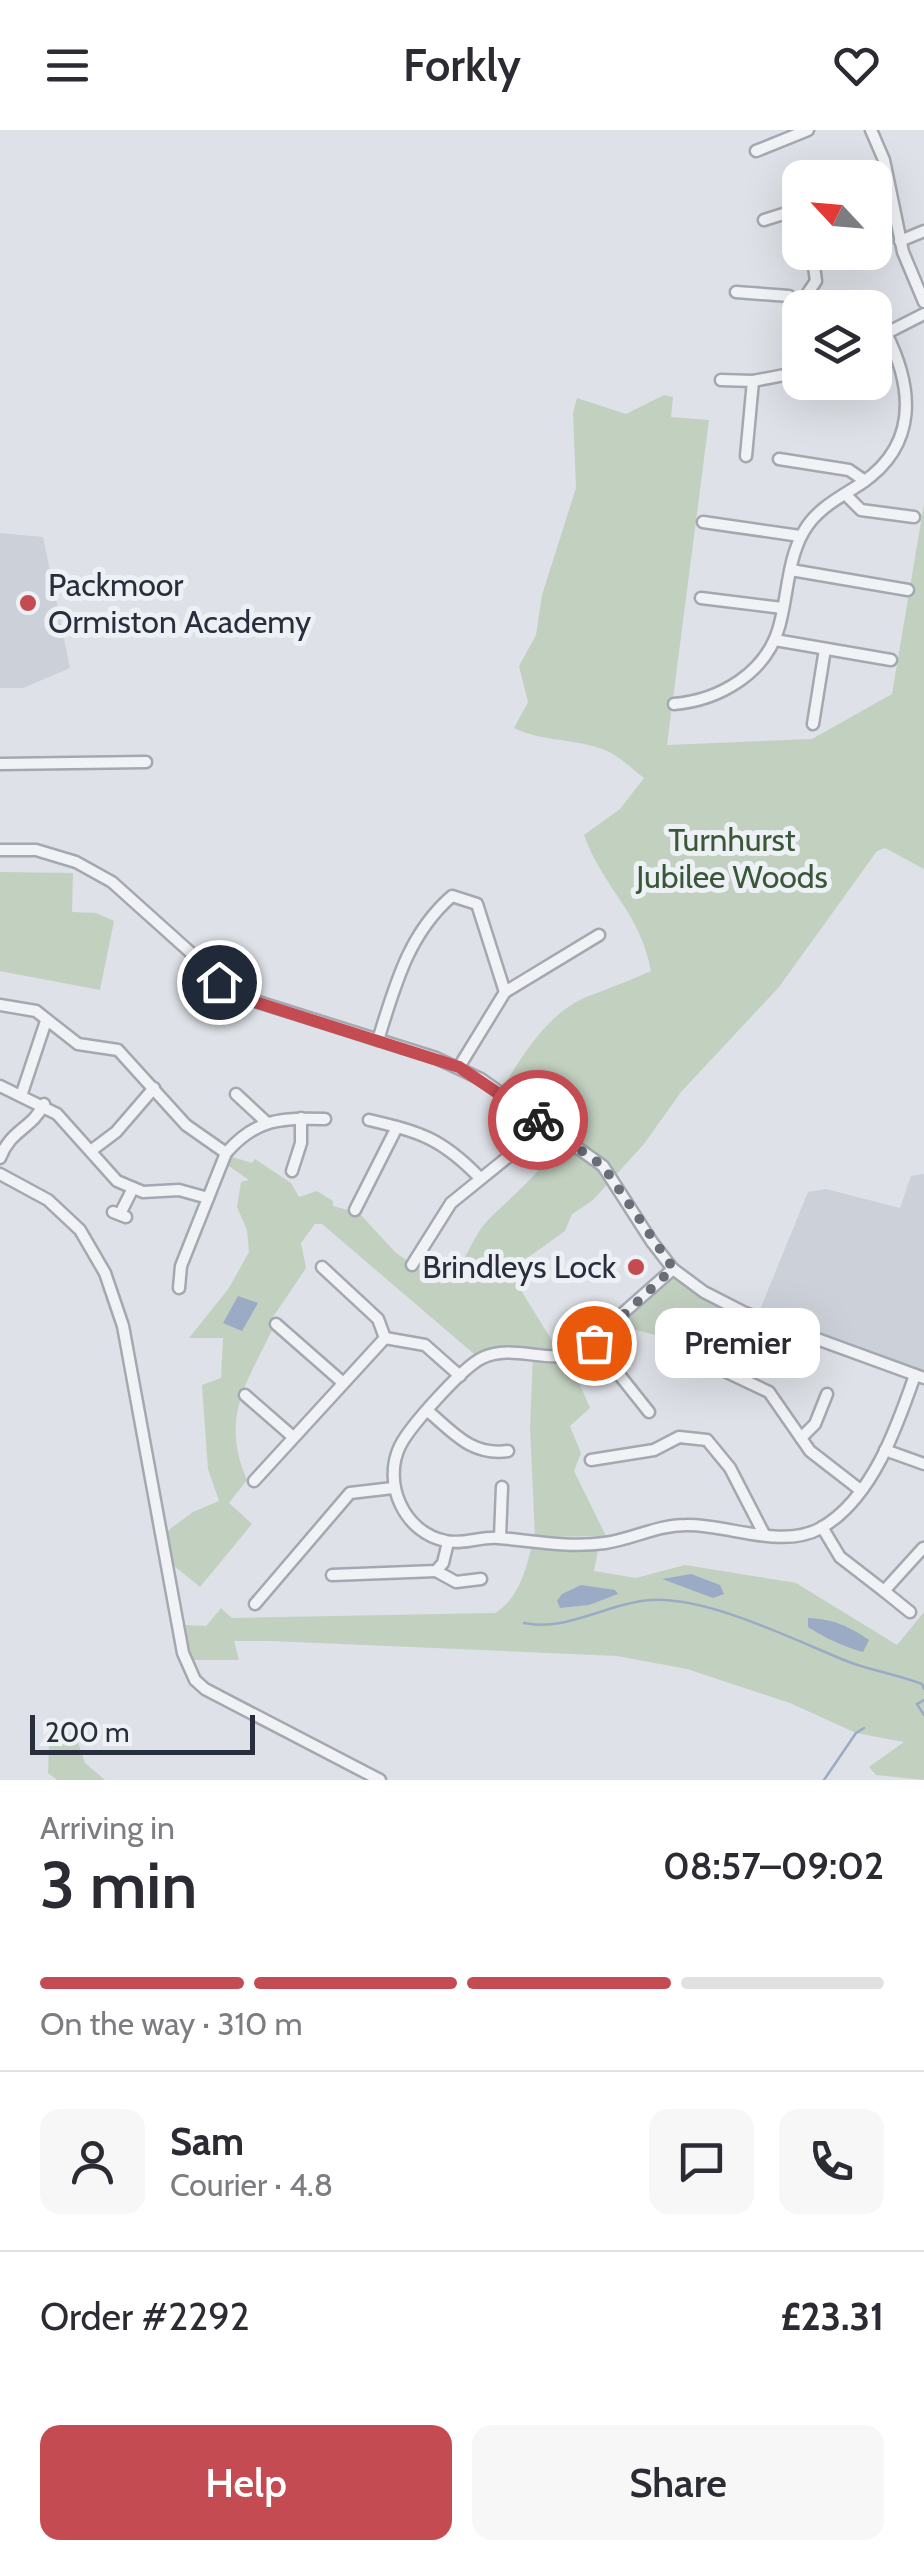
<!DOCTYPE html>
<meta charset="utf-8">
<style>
:root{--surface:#fff;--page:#f7f7f7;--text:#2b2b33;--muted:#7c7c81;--line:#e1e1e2;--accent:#c44b51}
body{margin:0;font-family:Cabin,sans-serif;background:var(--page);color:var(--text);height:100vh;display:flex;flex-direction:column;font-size:38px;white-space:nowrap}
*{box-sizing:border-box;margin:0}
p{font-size:32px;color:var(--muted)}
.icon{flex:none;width:55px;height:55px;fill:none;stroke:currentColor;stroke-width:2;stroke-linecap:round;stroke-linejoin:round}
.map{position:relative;height:1650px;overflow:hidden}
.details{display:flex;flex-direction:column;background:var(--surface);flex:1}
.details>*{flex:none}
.needle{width:65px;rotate:296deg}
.fabs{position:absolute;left:782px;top:30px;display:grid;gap:20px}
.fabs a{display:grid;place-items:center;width:110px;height:110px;border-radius:20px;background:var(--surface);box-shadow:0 10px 40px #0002;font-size:50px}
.scale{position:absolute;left:30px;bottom:25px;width:225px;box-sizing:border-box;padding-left:10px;border:5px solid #282e3c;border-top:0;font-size:28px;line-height:35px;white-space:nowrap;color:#282e3c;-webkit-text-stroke:8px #edf0f4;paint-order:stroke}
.pin{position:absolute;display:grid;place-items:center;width:85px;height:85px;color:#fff;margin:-42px;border:5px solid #fff;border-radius:50%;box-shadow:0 2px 10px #0007}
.courier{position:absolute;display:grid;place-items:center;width:100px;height:100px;margin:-50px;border:8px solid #c44b51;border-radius:50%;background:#fff;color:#222;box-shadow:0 2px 12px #0007}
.bubble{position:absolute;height:70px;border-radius:20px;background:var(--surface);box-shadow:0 10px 40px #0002;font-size:32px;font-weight:600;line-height:70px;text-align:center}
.summary em{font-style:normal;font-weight:600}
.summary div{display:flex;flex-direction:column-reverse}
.summary{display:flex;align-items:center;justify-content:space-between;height:170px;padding:0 40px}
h1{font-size:65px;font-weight:600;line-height:75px}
.bar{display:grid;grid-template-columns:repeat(4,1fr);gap:15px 10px;align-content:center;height:120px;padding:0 40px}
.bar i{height:12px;border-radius:8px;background:var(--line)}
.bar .on{background:var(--accent)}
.bar p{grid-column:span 4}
.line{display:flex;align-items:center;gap:25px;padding:0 40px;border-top:2px solid var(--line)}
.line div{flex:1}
.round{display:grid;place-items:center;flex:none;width:105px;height:105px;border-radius:20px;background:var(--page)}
.button{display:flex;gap:20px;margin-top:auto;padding:20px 40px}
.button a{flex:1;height:115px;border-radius:20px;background:var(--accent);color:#fff;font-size:40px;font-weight:600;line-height:115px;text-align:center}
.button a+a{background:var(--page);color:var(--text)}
header{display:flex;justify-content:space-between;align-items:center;height:130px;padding:0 40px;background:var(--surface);font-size:45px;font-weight:600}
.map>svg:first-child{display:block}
.built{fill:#ccd0d8}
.green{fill:#c2d0c0}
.water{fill:#9babc5}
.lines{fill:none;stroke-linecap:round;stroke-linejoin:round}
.stream{stroke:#9babc5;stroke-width:2.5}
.minor-casing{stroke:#a4a8b0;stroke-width:15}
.minor{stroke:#f1f2f5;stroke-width:10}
.done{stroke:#686d78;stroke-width:10;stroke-dasharray:0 18}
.route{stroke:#c44b51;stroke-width:12}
.poi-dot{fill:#c44b51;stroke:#edf0f4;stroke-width:4}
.labels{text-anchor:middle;stroke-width:10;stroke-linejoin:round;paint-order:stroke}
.poi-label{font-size:32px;fill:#282e3c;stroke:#edf0f4;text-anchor:start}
.park-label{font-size:32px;fill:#3a5737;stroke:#edf0f4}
</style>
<header><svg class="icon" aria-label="menu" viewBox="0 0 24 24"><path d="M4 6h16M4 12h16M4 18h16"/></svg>Forkly<svg class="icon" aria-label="heart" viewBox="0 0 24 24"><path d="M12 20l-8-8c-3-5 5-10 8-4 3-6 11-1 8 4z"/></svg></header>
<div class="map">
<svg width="924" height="1650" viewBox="0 0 924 1650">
<rect width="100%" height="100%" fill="#dee1e7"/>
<g class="built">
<path d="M0 403 43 407 70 538 23 558H0Z"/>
<path d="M924 1044V1248L757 1187 808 1062 826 1059 900 1078 911 1046Z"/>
</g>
<g class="green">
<path d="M664 265 673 267 671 287 709 290 667 615 812 609 892 564 924 374V739L885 718 877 721 779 857 681 962 644 1014 593 1070 572 1084 565 1101 509 1141 556 1217 562 1214 590 1278 570 1296 581 1323 574 1341 606 1406 535 1407 530 1297 533 1225 480 1229 322 1094H315L301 1113 306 1138 269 1193 273 1198C246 1255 220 1287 247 1350L229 1373 252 1394 200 1457 173 1435 166 1402 193 1382 219 1371 208 1339 202 1255 221 1248 223 1208H189L229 1158 249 1122 247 1100 237 1077 241 1052 249 1050 226 1034 229 1026 252 1033 255 1029 291 1053 299 1067 317 1061 333 1071V1076L359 1083 396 1123 442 1154C466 1138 469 1110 488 1090 516 1062 542 1043 562 1008L500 962C521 928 546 885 584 868 606 859 629 851 651 841 640 781 604 760 584 705L620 679 644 648C632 639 619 626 605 620 574 608 543 612 514 598L528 572 519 536 536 505 542 465 576 358 573 283 577 268 626 284Z"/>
<path d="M0 742 73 743 72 782 96 783 114 791 100 860 0 841Z"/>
<path d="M673 1139 729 1176 692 1200 659 1206 613 1194Z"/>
<path d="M531 1419 598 1420 594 1441 636 1448 685 1435 796 1453 897 1515 924 1482V1650L876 1645 869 1637 904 1612 856 1603 790 1573 687 1539 617 1526 271 1511H234L239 1530H191L183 1495 206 1496 221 1478 232 1488 495 1483C517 1470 525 1443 531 1419Z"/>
<path d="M58 1601 76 1606 85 1633 105 1650H57L48 1643 49 1612Z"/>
</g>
<g class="water">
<path d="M238 1166 258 1173 242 1201 223 1193Z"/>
<path d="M691 1444 720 1455 724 1464 713 1468 662 1449Z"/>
<path d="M581 1455 615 1460 618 1464 589 1475 560 1478 557 1471 562 1464Z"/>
<path d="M808 1488C834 1489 848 1496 869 1510L863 1522C844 1517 825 1508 808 1497Z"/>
</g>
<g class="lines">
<g class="stream">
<path d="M524 1493C567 1502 608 1473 651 1470 710 1467 794 1510 849 1532 873 1541 899 1545 922 1554L924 1559"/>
<path d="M924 1570 917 1574 924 1585"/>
<path d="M824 1650 856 1603 864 1598"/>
</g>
<g class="minor-casing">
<g id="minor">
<path d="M871 0 884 30 903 122 924 172"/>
<path d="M756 21 808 0"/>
<path d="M791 62 800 91"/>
<path d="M764 90 796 80"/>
<path d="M900 111 924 101"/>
<path d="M736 162 789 166 805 178"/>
<path d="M801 173 816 151 812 122"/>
<path d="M875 209 924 184"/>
<path d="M721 250 753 251 800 242"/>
<path d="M746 326 753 251"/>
<path d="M779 329 849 340 865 351"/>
<path d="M845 364 861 380 914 387"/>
<path d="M703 392 800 406"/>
<path d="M791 440 908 460"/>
<path d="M701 468 782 478"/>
<path d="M775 510 891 530"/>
<path d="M674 574C720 570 766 543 779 497 788 466 787 430 804 401 817 378 841 367 862 353 919 314 913 257 886 203"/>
<path d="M813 594 825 519"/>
<path d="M0 634 146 632"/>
<path d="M0 720H36L76 732 112 752 239 866 436 928 481 949 603 1036 652 1112 673 1139 704 1162 743 1182 924 1248"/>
<path d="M0 875 36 881 78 914 118 920 186 995 226 1023"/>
<path d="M378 910C395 856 408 804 452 766L477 774 505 862"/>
<path d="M459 937 505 862 599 805"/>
<path d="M0 956 57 984 117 1051 143 1062 179 1060 208 1068"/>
<path d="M236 964 265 991"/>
<path d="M21 966 46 891"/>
<path d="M369 990C420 1002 441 1008 479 1047"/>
<path d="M92 1020 116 1002 154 958"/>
<path d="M0 1028C11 999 32 999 44 974"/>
<path d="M292 1041 301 1013V988"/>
<path d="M0 1044 48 1070 80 1100 105 1143 123 1196 183 1523 195 1550 205 1559 380 1650"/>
<path d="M355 1080 397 997"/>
<path d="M113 1082 126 1087"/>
<path d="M121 1082 133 1058"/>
<path d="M412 1135 451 1073 514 1022 535 988"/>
<path d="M322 1137 378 1189 385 1208"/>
<path d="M673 1139 579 1222C548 1235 513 1213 482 1228 462 1238 410 1296 400 1316 382 1353 404 1403 446 1411 463 1415 482 1406 499 1408 534 1411 569 1418 605 1413 633 1409 657 1395 686 1395 728 1394 781 1420 821 1398 872 1369 897 1297 915 1245"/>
<path d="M179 1158 181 1136 226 1023C256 988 282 988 325 989"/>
<path d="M276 1194 341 1251"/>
<path d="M594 1213 649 1282"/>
<path d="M696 1220 716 1237 769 1262 810 1321 859 1359"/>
<path d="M245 1265 292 1306"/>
<path d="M429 1282C455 1304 472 1326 508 1321"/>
<path d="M801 1308 815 1294 827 1264"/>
<path d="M885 1320 924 1334"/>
<path d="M591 1330 654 1320 679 1307 707 1310 730 1338 764 1404"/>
<path d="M254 1351 385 1208 425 1215 460 1246"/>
<path d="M822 1397 840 1427 884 1461 923 1418"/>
<path d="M500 1407 502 1357"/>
<path d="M436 1441 456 1452 481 1449"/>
<path d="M332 1445 436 1441 443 1433 448 1412"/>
<path d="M884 1461 910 1482"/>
<path d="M255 1474 350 1363 393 1358"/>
</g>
</g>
<use href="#minor" class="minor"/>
</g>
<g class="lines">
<path class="done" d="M538 990 603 1036 673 1138 594 1213"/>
<path class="route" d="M219 852 255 872 459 937 538 990"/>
</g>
<g class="poi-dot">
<circle cx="28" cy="473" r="10"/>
<circle cx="636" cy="1137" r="10"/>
</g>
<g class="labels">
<g class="poi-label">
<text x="48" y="466">Packmoor<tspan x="48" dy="37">Ormiston Academy</tspan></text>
<text x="616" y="1148" text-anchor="end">Brindleys Lock</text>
</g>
<g class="park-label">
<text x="732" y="721">Turnhurst<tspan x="732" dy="37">Jubilee Woods</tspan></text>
</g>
</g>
</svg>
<div class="fabs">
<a><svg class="needle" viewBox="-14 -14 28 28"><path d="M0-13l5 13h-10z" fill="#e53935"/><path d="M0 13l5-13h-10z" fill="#7c7c81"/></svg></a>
<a><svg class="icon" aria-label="layers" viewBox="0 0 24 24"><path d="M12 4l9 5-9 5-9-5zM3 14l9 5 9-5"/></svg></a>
</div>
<div class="scale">200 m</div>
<div class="pin" style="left:594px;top:1213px;background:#ea580c"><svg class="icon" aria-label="bag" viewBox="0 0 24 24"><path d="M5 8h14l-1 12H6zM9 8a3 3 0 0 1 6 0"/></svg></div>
<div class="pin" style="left:219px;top:852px;background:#1f2937"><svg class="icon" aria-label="home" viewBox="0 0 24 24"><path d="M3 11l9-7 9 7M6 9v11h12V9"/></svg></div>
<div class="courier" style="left:538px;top:990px"><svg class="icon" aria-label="bike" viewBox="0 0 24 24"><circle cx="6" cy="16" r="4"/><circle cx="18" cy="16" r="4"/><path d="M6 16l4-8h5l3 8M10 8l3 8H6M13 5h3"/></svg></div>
<div class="bubble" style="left:655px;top:1178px;width:165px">Premier</div>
</div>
<section class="details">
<div class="summary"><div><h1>3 min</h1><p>Arriving in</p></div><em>08:57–09:02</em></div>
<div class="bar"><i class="on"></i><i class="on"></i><i class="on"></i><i></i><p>On the way · 310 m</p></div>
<div class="line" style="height:180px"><a class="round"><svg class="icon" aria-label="person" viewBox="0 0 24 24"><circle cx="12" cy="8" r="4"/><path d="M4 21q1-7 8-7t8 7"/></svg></a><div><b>Sam</b><p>Courier · 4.8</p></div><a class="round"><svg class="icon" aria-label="chat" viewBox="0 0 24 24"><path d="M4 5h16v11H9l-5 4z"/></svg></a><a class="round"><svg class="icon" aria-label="phone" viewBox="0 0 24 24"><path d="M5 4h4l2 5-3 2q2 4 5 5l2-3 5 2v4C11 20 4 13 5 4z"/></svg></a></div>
<div class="line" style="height:130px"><div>Order #2292</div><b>£23.31</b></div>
<div class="button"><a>Help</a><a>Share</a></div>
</section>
